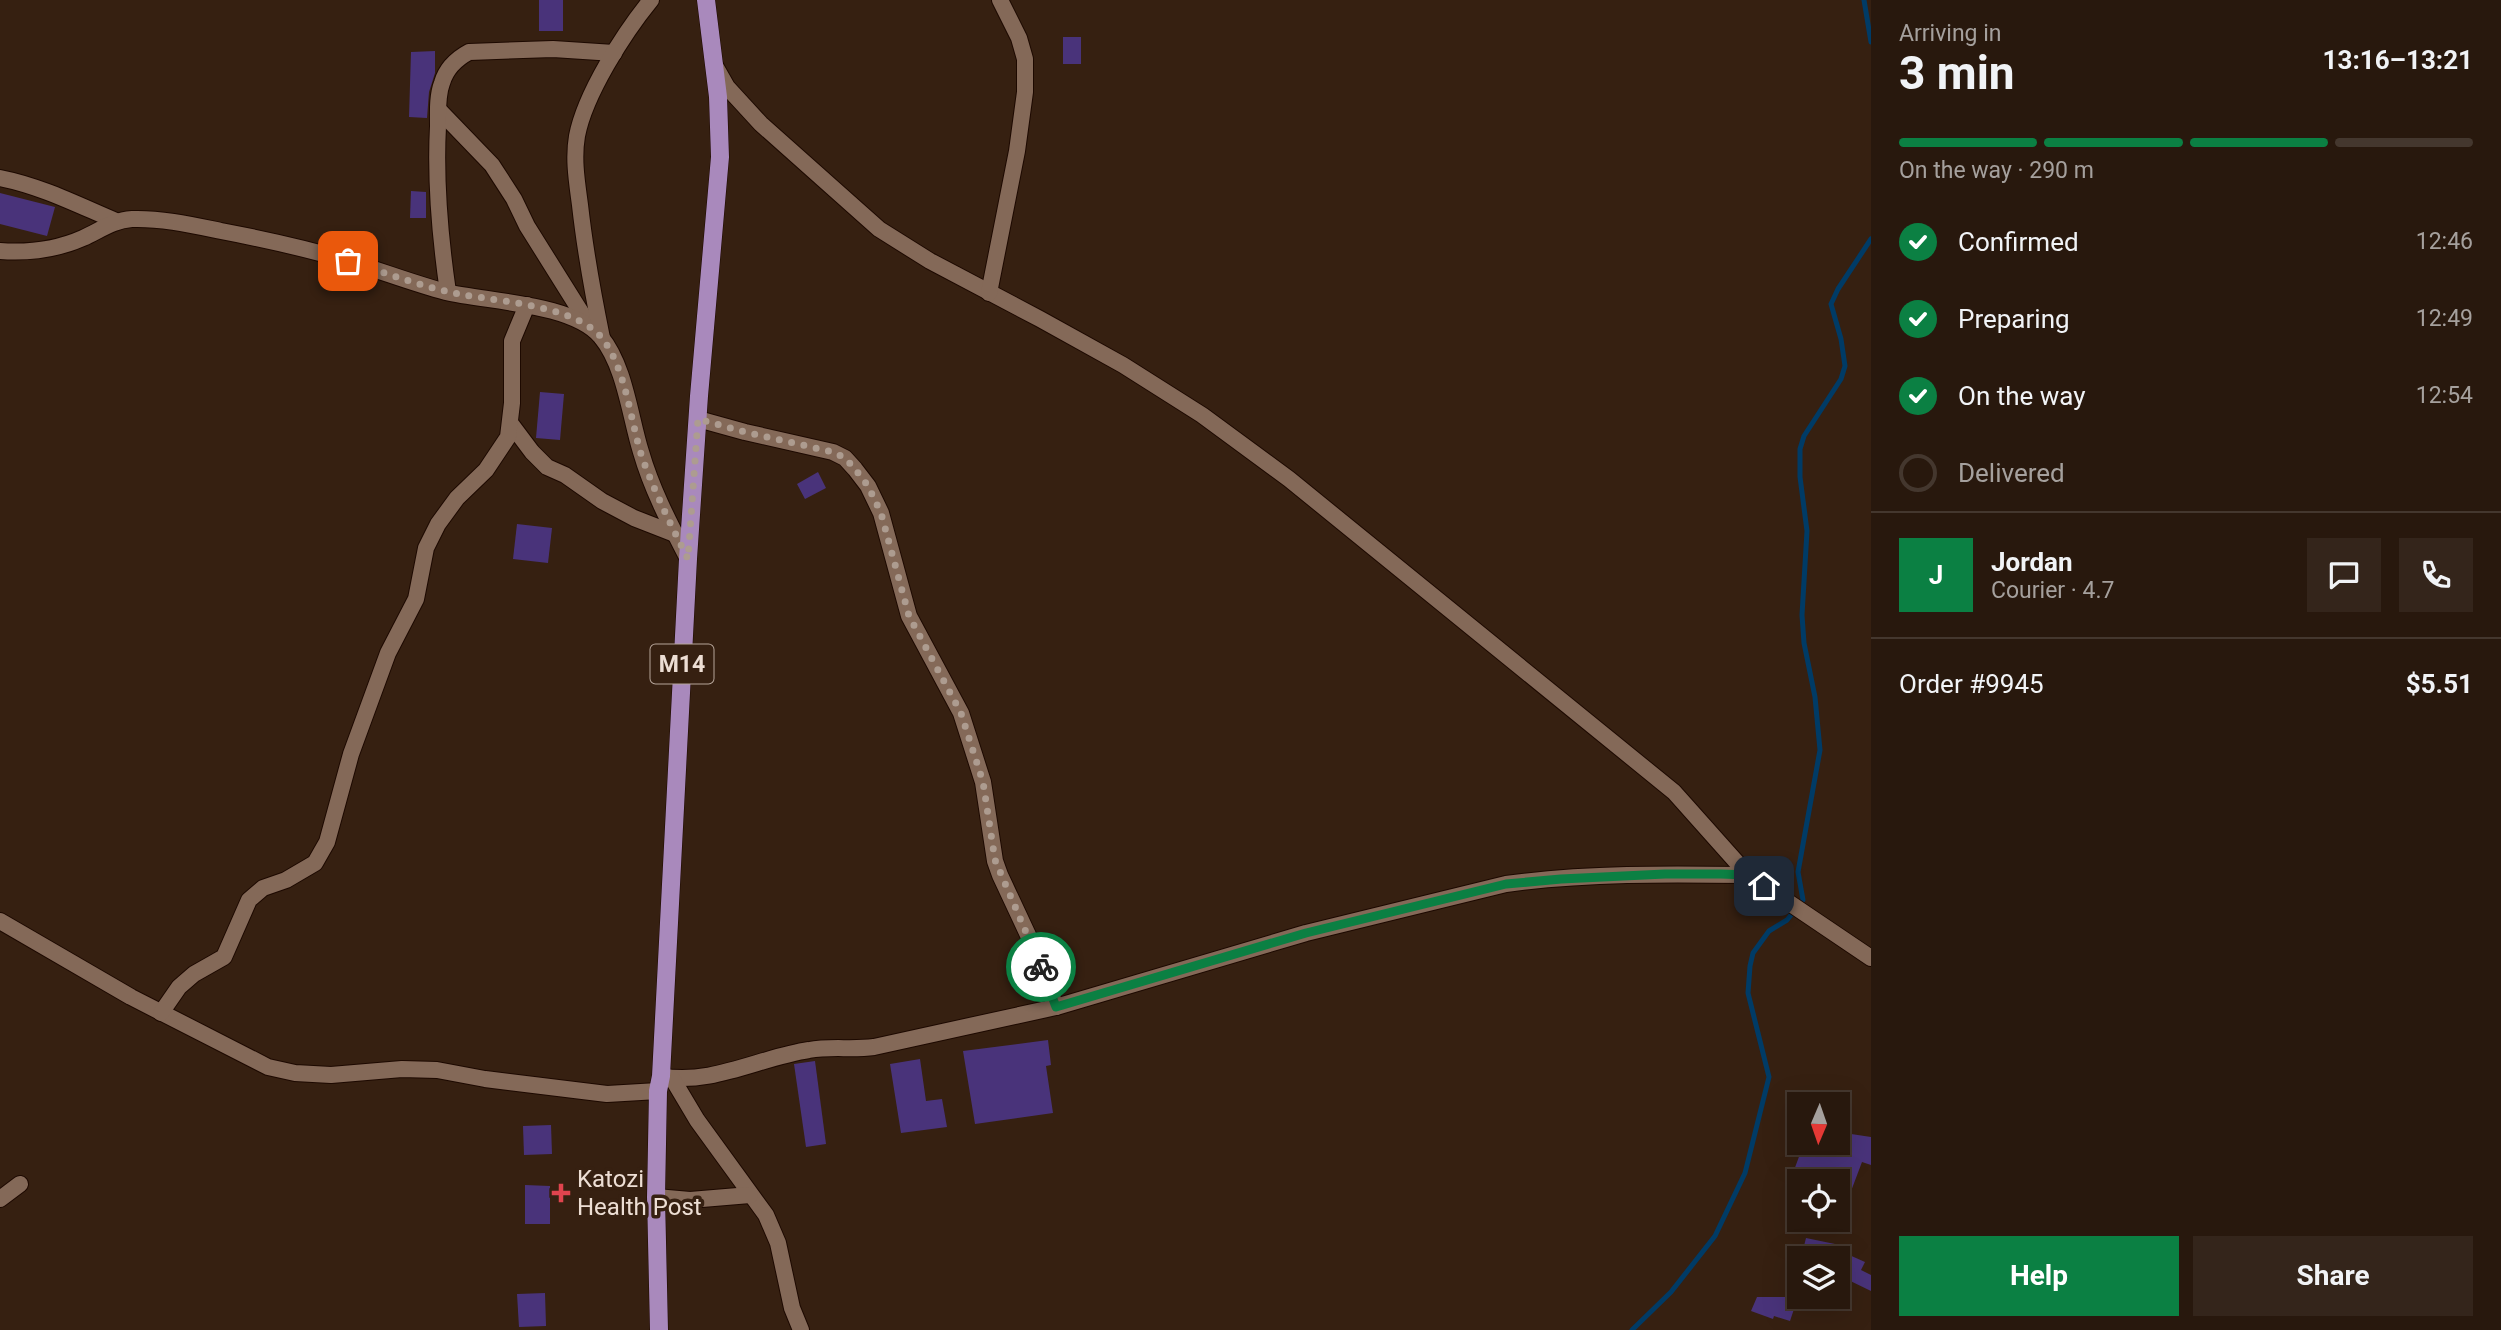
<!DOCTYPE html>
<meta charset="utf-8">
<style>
:root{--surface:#28180d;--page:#34251b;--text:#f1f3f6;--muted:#a5a09d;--line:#44372e;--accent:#0b8043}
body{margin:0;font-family:Roboto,sans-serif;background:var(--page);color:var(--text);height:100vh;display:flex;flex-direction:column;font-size:26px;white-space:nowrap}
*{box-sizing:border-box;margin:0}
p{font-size:23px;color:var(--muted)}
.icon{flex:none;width:38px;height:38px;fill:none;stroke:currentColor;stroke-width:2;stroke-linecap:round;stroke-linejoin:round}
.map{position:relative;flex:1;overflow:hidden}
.details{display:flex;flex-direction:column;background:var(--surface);width:630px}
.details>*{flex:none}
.needle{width:46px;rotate:182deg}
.tools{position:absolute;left:1787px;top:1092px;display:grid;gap:14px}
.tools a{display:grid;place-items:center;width:63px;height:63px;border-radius:0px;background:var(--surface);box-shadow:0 7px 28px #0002,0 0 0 2px var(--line);font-size:35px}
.pin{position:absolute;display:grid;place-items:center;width:60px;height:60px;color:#fff;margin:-30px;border-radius:14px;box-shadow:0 4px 10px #0006}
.courier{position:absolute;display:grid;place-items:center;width:70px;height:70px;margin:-35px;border:5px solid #0b8043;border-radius:50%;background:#fff;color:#222;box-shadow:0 2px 9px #0007}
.overview em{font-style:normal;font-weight:700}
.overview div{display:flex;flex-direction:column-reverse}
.overview{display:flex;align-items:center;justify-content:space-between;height:119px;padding:0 28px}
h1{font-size:46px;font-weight:700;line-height:52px}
.bar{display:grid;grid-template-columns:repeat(4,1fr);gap:10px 7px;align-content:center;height:84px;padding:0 28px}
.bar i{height:9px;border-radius:5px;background:var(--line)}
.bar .on{background:var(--accent)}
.bar p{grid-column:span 4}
.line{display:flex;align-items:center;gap:18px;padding:0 28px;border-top:2px solid var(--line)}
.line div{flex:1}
.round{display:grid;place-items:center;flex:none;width:74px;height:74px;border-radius:0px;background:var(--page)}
ol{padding:0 28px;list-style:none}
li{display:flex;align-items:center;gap:21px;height:77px}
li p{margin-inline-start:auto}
li .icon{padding:7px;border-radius:50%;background:var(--accent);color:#fff;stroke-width:4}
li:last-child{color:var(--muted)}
li i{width:38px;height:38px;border:4px solid var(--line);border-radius:50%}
.action{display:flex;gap:14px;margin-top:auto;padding:14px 28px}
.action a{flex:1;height:80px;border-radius:0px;background:var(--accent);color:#fff;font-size:28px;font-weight:700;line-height:80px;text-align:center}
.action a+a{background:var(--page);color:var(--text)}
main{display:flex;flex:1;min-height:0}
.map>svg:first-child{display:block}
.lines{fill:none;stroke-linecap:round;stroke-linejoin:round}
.stream{stroke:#003b66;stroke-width:5}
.building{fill:#49337a}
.street-casing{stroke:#1d0900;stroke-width:18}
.primary-casing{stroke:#1d0900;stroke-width:19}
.street{stroke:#846958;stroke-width:16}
.primary{stroke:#a989bc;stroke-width:18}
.done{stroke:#ad9c90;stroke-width:7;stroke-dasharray:0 12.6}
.route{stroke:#0b8043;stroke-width:9}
.health-dot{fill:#e0444e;stroke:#362011;stroke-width:2.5}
.labels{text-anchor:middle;stroke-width:7;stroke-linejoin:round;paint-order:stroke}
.shield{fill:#362011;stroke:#b6a59a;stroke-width:2}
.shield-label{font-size:23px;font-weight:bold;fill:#edded4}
.poi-label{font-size:24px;fill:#edded4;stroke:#362011;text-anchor:start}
</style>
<main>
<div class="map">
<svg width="1871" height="1330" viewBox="0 0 1871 1330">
<rect width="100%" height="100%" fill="#362011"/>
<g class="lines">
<g class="stream">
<path d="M1864 0 1871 42"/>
<path d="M1632 1330 1671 1292 1715 1236 1745 1173 1769 1077 1748 993 1750 966 1753 953 1769 931 1787 920 1803 900 1798 872 1820 750 1815 697 1804 643 1802 615 1807 531 1800 477V449L1804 436 1841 379 1845 366 1841 339 1831 304 1838 289 1871 239"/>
</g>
</g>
<g class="building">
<rect x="539" y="0" width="24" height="31"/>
<rect x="1063" y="37" width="18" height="27"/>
<path d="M435 51V73L429 92 427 118 409 117 411 52Z"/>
<path d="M411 191 426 192V218H410Z"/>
<path d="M0 193 55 207 47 236 0 224Z"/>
<path d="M540 392 564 394 560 440 536 438Z"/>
<path d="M818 472 826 488 805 499 797 484Z"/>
<path d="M517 524 552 528 548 563 513 559Z"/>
<path d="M1048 1040 1051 1065 1046 1066 1053 1113 975 1124 963 1051Z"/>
<path d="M920 1059 926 1101 942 1099 947 1127 901 1133 890 1064Z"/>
<path d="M815 1061 826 1144 806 1147 794 1064Z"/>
<path d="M551 1125 552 1154 524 1155 523 1126Z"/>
<path d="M1838 1132 1871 1137V1165L1862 1162 1839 1223 1838 1181H1820L1793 1173 1804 1143H1838Z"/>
<path d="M525 1185 550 1186V1224H525Z"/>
<path d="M1806 1238 1835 1244 1832 1258H1801Z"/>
<path d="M1838 1250 1865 1262 1861 1270 1871 1275V1291L1838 1275Z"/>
<path d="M545 1293 546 1326 519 1327 517 1294Z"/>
<path d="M1757 1297H1798L1790 1321 1774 1316 1773 1319 1751 1311Z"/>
</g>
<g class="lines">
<g class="street-casing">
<g id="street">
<path d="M714 64 727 87 761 124 879 229 930 261 1040 319 1123 365 1202 415 1289 479 1674 792 1748 875 1871 958"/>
<path d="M438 109 492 165 514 199 527 226 589 325"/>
<path d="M0 178C41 186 78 205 116 221"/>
<path d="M0 251C29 253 56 250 83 238 99 231 113 220 132 219 161 218 192 225 221 231 263 239 304 248 345 260 379 270 412 283 446 292 488 302 573 303 601 337 625 366 630 417 641 452 652 490 670 524 688 559"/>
<path d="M448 292C440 237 435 182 438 126 438 113 437 96 442 83 446 69 456 59 469 52L553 49 614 53"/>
<path d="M989 293 1017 151 1025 92V59L1019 38 1000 0"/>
<path d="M602 338C593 294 585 250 580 205 577 182 573 159 577 136 585 94 624 33 651 0"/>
<path d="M698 419 745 432 833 452 845 458 855 469 868 486 881 513 909 616 961 713 983 782 995 861 1000 875 1028 935 1056 1007"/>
<path d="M511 424 532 452 547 467 565 475 602 501 634 518 675 534"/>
<path d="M0 921 131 997 268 1067 295 1073 331 1075 402 1069 437 1070 485 1079 607 1094 658 1091"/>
<path d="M161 1013 179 987 194 974 224 957 249 900 263 888 286 880 315 863 327 842 351 754 388 653 416 599 426 548 438 524 457 498 486 470 508 437 512 403V341L527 305"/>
<path d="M661 1076C710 1086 761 1057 809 1050 831 1046 852 1050 874 1047L1056 1007 1306 933 1506 884C1586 873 1668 874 1748 875"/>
<path d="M672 1078 697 1120 766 1215 778 1243 792 1308 801 1330"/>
<path d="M656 1197 690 1200 750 1195"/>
<path d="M0 1199 20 1184"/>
</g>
</g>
<g class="primary-casing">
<path id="primary" d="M659 1330 656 1197 658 1091 661 1076 688 559 699 396 720 157 718 97 706 0"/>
</g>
<use href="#street" class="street"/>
<use href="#primary" class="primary"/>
</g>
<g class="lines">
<path class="done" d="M348 261C380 271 412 283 445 291 488 302 571 302 601 337 626 367 630 420 642 457 655 493 671 525 688 559L698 419 745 432 833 452 845 458 855 469 868 486 881 513 909 616 961 713 983 782 995 860 1041 967"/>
<path class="route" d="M1041 967 1056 1007 1306 933 1506 884 1561 879 1665 874H1721L1748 875 1764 886"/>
</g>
<path class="health-dot" d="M557.5 1182.5h7v7h7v7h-7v7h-7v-7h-7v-7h7z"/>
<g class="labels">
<rect class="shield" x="650.5" y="644.5" width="63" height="39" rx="5"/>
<g class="shield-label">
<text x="682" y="672">M14</text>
</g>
<g class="poi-label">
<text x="577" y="1187">Katozi<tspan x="577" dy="28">Health Post</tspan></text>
</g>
</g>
</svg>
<div class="tools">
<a><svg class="needle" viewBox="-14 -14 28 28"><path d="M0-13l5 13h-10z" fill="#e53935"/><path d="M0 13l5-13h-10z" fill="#a5a09d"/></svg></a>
<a><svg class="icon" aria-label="locate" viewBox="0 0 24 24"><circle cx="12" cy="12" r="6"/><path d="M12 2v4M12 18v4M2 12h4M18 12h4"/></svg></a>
<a><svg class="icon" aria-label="layers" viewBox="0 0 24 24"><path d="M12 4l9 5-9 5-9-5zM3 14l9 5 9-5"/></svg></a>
</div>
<div class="pin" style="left:348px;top:261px;background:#ea580c"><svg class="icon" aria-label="bag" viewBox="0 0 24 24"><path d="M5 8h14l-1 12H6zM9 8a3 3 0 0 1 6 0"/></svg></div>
<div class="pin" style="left:1764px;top:886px;background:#1f2937"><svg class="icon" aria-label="home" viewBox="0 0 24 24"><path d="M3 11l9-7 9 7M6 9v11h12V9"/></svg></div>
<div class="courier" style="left:1041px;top:967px"><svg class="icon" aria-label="bike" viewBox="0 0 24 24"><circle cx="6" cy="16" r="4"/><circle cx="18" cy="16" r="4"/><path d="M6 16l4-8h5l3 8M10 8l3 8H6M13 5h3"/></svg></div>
</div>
<section class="details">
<div class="overview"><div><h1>3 min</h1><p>Arriving in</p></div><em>13:16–13:21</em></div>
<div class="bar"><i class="on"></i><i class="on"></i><i class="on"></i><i></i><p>On the way · 290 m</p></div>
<ol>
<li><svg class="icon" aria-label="check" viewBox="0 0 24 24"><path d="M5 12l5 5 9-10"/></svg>Confirmed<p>12:46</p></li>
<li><svg class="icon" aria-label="check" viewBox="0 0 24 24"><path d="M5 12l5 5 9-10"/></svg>Preparing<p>12:49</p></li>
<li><svg class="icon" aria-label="check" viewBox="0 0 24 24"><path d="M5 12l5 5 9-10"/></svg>On the way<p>12:54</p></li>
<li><i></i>Delivered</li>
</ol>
<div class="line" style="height:126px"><b class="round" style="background:var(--accent);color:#fff">J</b><div><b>Jordan</b><p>Courier · 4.7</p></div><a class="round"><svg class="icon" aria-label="chat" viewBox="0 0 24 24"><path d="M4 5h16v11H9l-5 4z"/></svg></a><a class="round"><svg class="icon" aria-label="phone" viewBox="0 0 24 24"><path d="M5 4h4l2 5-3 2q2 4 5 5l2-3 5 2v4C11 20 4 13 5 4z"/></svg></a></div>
<div class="line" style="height:91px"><div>Order #9945</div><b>$5.51</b></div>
<div class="action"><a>Help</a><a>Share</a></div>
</section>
</main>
